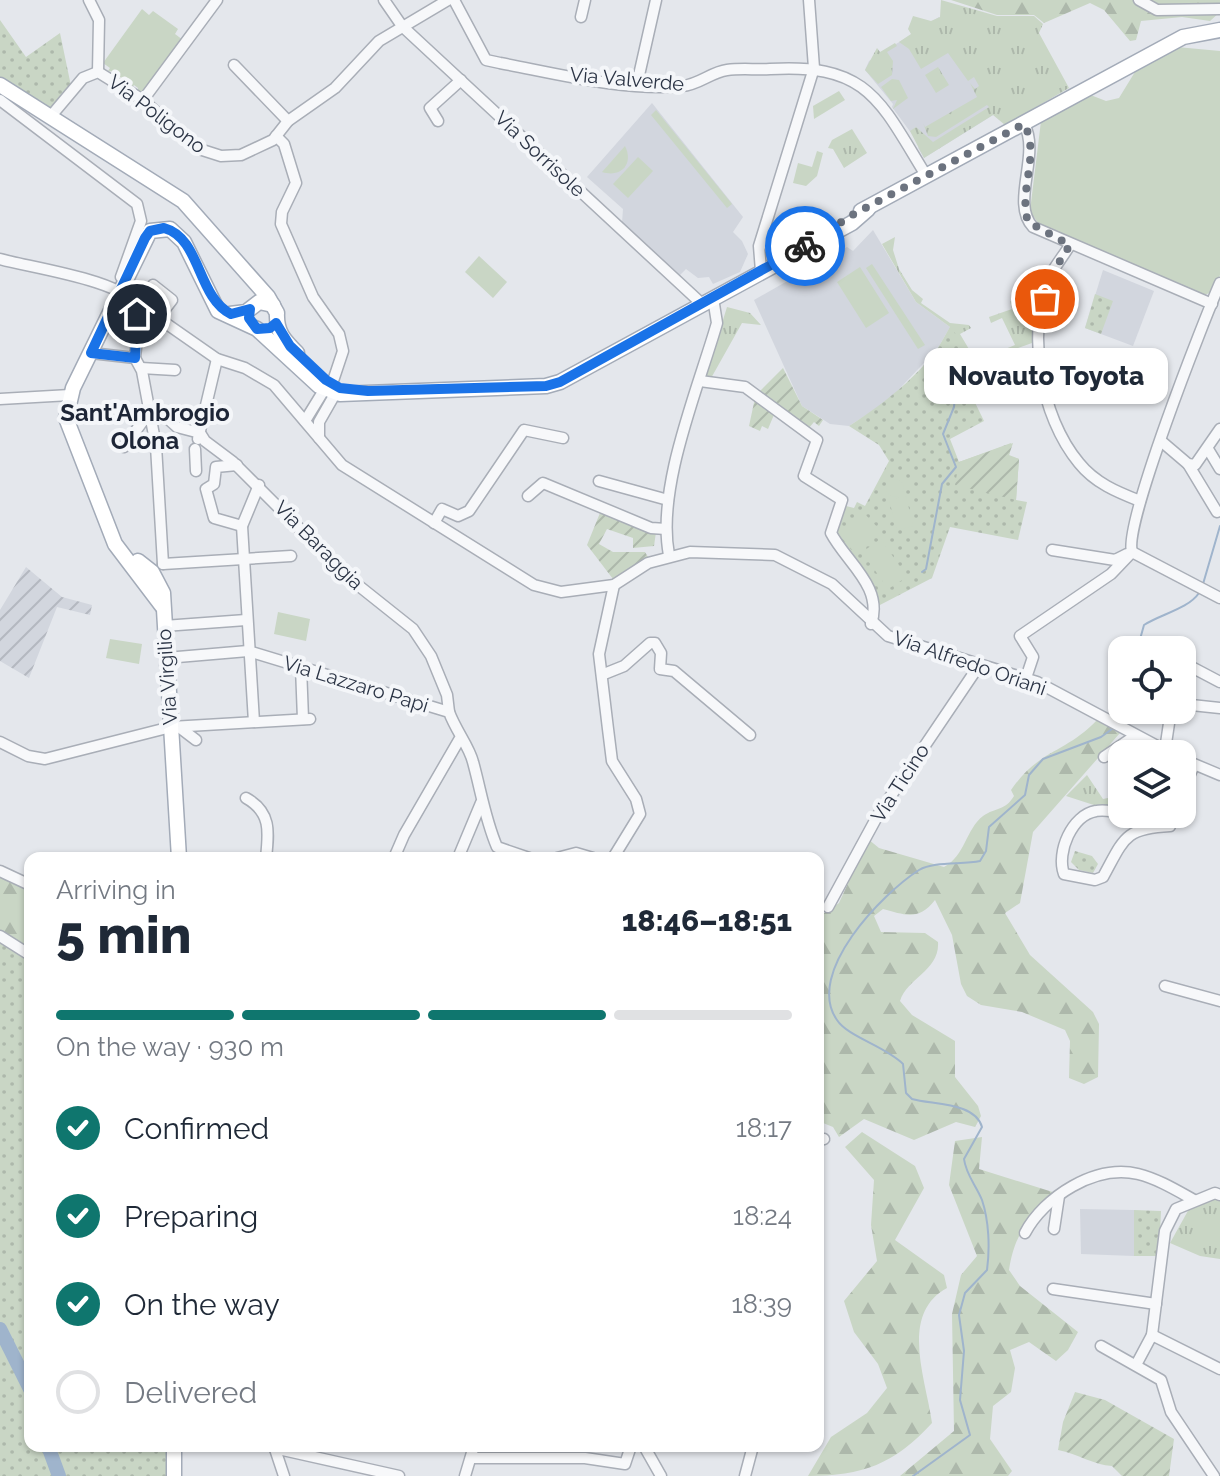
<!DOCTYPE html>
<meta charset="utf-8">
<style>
:root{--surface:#fff;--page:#f2f2f3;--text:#1f2937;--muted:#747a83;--line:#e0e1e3;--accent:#0f766e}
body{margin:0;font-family:Raleway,sans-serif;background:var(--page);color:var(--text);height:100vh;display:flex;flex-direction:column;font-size:30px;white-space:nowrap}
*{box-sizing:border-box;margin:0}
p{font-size:26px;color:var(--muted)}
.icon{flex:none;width:44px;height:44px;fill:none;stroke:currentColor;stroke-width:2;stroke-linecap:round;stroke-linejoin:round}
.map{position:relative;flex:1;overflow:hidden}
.sheet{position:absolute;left:24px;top:852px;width:800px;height:600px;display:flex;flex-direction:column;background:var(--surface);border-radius:16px;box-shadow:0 2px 6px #0004}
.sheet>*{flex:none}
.fabs{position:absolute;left:1108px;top:636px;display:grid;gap:16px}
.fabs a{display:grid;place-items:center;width:88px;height:88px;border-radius:16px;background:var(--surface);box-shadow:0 2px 6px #0004;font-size:40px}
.pin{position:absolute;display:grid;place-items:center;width:68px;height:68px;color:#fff;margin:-34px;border:4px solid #fff;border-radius:50%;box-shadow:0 2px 8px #0007}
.courier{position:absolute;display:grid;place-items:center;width:80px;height:80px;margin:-40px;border:6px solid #1a73e8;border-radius:50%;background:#fff;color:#222;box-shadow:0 2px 10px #0007}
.bubble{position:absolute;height:56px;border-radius:16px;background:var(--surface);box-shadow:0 2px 6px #0004;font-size:26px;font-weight:800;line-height:56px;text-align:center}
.head em{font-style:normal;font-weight:800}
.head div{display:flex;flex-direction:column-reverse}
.head{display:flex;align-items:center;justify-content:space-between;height:136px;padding:0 32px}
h1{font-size:52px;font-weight:800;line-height:60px}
.bar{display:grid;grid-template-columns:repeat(4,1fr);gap:12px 8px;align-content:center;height:96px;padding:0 32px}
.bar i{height:10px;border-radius:6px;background:var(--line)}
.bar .on{background:var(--accent)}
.bar p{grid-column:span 4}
ol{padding:0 32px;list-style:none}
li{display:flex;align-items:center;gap:24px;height:88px}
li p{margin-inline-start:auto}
li .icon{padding:8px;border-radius:50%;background:var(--accent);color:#fff;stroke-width:4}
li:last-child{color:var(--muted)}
li i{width:44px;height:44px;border:4px solid var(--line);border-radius:50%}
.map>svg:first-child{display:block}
.built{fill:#d2d6de}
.industrial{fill:url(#industrial-furrows)}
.grass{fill:url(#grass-tufts)}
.forest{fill:url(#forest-firs)}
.park{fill:url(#park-dots)}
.garden{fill:url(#garden-furrows)}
.pitch{fill:#c9d6c5}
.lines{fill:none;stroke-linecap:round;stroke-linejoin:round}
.stream{stroke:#9fb4cc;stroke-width:2}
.river{stroke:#9fb4cc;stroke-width:14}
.minor-casing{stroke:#a9aeb7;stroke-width:13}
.major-casing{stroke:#a3abb8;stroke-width:17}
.minor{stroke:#f7f8fa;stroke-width:10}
.major{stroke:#fff;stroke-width:14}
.done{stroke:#6c737f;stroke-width:8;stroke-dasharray:0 14.4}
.route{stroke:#1a73e8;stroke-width:10}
.labels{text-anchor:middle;stroke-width:8;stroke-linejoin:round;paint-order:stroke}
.street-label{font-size:20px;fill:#2b3445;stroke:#f4f6f9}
.quarter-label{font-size:24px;font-weight:bold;fill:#1d2536;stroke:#f4f6f9}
</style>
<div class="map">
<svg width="1220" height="1476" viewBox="0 0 1220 1476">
<defs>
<pattern id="industrial-furrows" width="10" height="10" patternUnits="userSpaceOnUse" patternTransform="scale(2)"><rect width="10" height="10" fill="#d2d6de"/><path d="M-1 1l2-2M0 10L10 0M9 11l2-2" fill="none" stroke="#b4b8c0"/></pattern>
<pattern id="grass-tufts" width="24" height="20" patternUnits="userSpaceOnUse" patternTransform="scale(2)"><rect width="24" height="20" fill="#c9d6c5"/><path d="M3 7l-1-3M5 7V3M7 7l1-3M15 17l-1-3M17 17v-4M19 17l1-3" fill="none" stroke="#adb8ab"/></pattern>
<pattern id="forest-firs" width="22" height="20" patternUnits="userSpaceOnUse" patternTransform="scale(2)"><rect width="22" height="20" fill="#c9d6c5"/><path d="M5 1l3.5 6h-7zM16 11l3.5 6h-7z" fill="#adb8ab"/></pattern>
<pattern id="park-dots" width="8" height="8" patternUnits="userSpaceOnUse" patternTransform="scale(2)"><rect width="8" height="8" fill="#c9d6c5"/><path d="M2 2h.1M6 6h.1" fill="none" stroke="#adb8ab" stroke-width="1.8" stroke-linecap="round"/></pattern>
<pattern id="garden-furrows" width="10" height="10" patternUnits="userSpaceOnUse" patternTransform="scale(2)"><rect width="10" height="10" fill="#c9d6c5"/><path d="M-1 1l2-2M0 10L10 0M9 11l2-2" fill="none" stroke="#adb8ab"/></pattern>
</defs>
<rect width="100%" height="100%" fill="#e4e7ec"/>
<g class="built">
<path d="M939 17 998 112 924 158 918 148 920 145 892 107 893 104 865 70 869 61Z"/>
<path d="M652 103 743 217 733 232 742 241 748 254 740 272 713 284 709 277 698 278 686 269 680 275 622 223 623 209 587 177Z"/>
<path d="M873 230 916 302 950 327 938 348 888 401 849 426 830 424 802 406 754 300 847 247 853 251Z"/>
<path d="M1103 270 1154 291 1133 346 1085 328Z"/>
<path d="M1080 1209 1134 1210V1256L1081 1254Z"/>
</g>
<path class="industrial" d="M26 567 62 597 92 605 90 615 57 607 29 678 0 661V610Z"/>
<g class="grass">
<path d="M941 0 997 16H1034L1043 24 1039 33 1069 88 1005 125 993 115 924 158 910 131 916 127 933 142 989 107 987 105 936 137 928 136 923 123 925 127 977 97 970 83 975 89 979 86 974 77 968 81 948 53 921 69 909 49 899 42 911 34 908 29 913 16 931 21 940 17Z"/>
<path d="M895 43 897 46 887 52 893 61 892 75 878 84 865 70 877 48 880 52Z"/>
<path d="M938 67 949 85 936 93 925 75Z"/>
<path d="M892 79 899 80 908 98 893 109 897 100 891 101 881 87Z"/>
<path d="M839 91 845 100 814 119 813 106Z"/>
<path d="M852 129 867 153 844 168 833 149 828 148 832 140Z"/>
<path d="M817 151 823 153 817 176 806 186 793 183 798 163 812 167Z"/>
<path d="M895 237 893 250 899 269 912 290 923 299 921 303 950 323 969 325 971 328 960 334 976 361 1015 345 1002 318 991 323 989 317 1012 309 1010 301 1034 306 1032 343 972 365 973 370 946 363 938 348 950 327 916 302 882 244Z"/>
<path d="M727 307 750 313 761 325 742 323 710 380 705 378Z"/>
<path d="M1087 775 1103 799 1122 795V809L1103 808 1066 796Z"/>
<path d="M1214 1197 1220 1200V1259L1200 1256 1170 1243 1189 1209Z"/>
</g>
<g class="forest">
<path d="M951 0H1220V12L1210 21 1182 17 1141 21 1136 40 1130 41 1104 10 1090 3 1044 23 1034 15H997Z"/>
<path d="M1097 720 1120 733 1033 832 1020 903 1005 913 1030 955 1093 1012 1099 1024 1098 1077 1084 1084 1069 1078 1070 1041 1065 1030 1022 1012 981 1005 967 996 961 984 952 935 935 900C919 921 905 915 883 909L874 916 881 932 925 933 938 942C940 970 907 978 900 1001L912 1015 955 1041V1077L978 1106 981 1116 975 1127 956 1122 914 1140 864 1119 839 1137 833 1127 818 1121 820 916 839 903 868 839 879 848 944 867C965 856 966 829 983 816 996 807 1005 811 1014 796L1011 790C1039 749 1066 753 1097 720Z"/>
<path d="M0 875 30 892V951L0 932Z"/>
<path d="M862 1132 915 1166 924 1188 895 1240 944 1275 947 1288C899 1314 926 1379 932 1423 895 1464 862 1476 808 1476L831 1437 867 1413 887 1388 878 1364 854 1332 844 1301 877 1261 871 1225 874 1180 845 1147Z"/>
<path d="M982 1137 979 1169 1059 1194C1029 1218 1015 1231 1009 1270L1020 1286 1078 1332 1068 1350 1056 1361 1029 1342 1010 1350 1015 1368 1011 1392 993 1406 990 1439 1012 1471 1008 1476H900L954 1431 952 1314 961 1275 977 1256 949 1185 955 1141Z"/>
</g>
<g class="park">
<path d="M0 20 26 57 60 33 71 86 54 107 47 109 0 80Z"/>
<path d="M1095 294 1113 301 1101 334 1085 328Z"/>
<path d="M950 327C966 346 973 359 965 382L984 421 950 439 959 462 1011 443 1009 456 1019 459 1016 500 1027 502 1018 540 950 527 932 578 878 606 863 568 837 536 835 528 846 506 854 508 857 502 865 506 889 461 879 445 849 426C884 404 933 366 950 327Z"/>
<path d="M1075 851 1092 856 1098 864 1093 873 1079 870 1071 862Z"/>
<path d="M0 943 30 960V1446H169L167 1476H0Z"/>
<path d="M1134 1210 1161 1211 1159 1256H1134Z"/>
</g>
<g class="garden">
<path d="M783 368 802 406 823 420 819 426 814 422 808 429 758 393Z"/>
<path d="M755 398 776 410 768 429 762 426 760 431 749 426Z"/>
<path d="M1013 443 1009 455 1019 459 1016 500 955 485 959 462Z"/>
<path d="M602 508 656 532 654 546 633 548V538L607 529 599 544 613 552H645L648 557 613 579 587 545Z"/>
<path d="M1075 1392 1105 1400 1174 1439 1169 1476H1122L1112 1466C1094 1465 1078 1454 1058 1450L1063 1422Z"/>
</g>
<g class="pitch">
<path d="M142 9 149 15 153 11 178 29 175 34 183 40 143 96 137 92 138 88 134 85 132 88 115 72 108 71 110 68 103 63Z"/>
<path d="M1177 47 1220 51V275L1213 291 1205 295 1040 226 1030 211 1041 121 1088 94 1106 101 1119 98 1138 67Z"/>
<path d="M656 110 732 204 727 208 651 115Z"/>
<path d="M625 146C634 164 621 178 602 172Z"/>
<path d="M638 157 653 171 628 198 613 184Z"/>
<path d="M479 256 507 282 493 298 465 272Z"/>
<path d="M872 264 925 345 918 349 866 268Z"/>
<path d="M860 267 889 313 866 328 837 282Z"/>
<circle cx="895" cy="488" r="9"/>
<path d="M906 496 913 526 897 530 889 500Z"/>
<path d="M864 513 879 529 854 552 839 535Z"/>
<path d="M881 539 907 577 888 589 862 552Z"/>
<path d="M278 612 310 619 306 641 274 634Z"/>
<path d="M110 639 142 644 139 664 106 658Z"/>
</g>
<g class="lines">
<g class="stream">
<path d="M922 572 926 569 942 484 956 467 943 434 954 407 956 382"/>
<path d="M1203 584 1220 526"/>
<path d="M1137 650 1144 625C1161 614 1188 609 1199 593"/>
<path d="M1120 722 1129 710"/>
<path d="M913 1476 970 1435 960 1400 964 1351 959 1315 965 1293 987 1270C990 1248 989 1221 982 1200 976 1185 966 1175 964 1159L982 1127C975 1102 933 1105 912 1099L906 1093 903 1064C885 1046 848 1037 837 1020 804 973 883 893 919 870 934 861 963 865 980 861L986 851 989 827 1025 795 1029 775 1043 759 1101 737 1112 729"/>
</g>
<g class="river">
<path d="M0 1329 30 1389"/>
<path d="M48 1446 59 1476"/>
</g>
<g class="minor-casing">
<g id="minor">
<path d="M89 0 99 20 98 72"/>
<path d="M384 0 402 26 702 304"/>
<path d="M454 0 486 60 500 63C558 74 623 91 682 86 699 85 711 72 727 70 742 68 756 70 770 69 869 63 880 101 927 177"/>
<path d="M1139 0 1157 10 1220 9"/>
<path d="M581 17 585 0"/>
<path d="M234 65 288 121"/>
<path d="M637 84 656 0"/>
<path d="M0 100 137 204 141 221 121 277"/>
<path d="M143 100 217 0"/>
<path d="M51 116 83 78 98 72 143 100 196 148 221 156 241 155 273 140 288 121 335 88 379 41 448 0"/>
<path d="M438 121 430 108 461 80"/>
<path d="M1024 124C1041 154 1010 203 1033 227L1212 304"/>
<path d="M276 136 284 144 296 183 282 212 281 224 313 297 339 334 343 351 332 384 335 394 319 422V438"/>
<path d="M764 236 776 262"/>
<path d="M1070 245C1064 255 1055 266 1050 276 1026 332 1040 416 1079 463 1095 483 1117 492 1140 501"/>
<path d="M0 259C27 267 130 281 137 308 141 323 136 343 135 358L91 353"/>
<path d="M761 271 759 246 814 68 809 0"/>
<path d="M153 285 172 300 159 317"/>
<path d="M131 299 217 359 245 368 274 385 342 465 534 585 561 592 614 585 648 563 690 552 775 555 832 584 888 636 1037 682 1172 754"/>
<path d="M135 358 142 371 156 446 163 564"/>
<path d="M141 368 175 370"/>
<path d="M700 381 745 387 817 440 804 476 842 500 831 533C846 562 884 587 871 624"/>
<path d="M0 399 70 395"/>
<path d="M119 413 137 416 146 409"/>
<path d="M150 419 167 418 177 427 200 433 205 441 233 462 349 578 413 629 431 656 447 695 449 712"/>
<path d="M305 421 324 390"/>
<path d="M198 439 217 359"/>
<path d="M1161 441 1188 464 1195 465 1220 429"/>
<path d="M124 447 148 414"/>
<path d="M195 449 196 471"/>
<path d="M1208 449 1220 469"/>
<path d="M1188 464 1217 512"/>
<path d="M237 465 216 467 214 484 206 489 214 518 242 526"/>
<path d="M599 481 668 500"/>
<path d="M528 496 543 483 651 528 666 529"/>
<path d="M434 523 442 509 458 516 469 511 524 430 563 438"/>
<path d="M1052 550 1115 560 1127 554"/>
<path d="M1132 552C1123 525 1204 320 1220 283"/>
<path d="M1132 552 1220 598"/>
<path d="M669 555C656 488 698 389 717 323L713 298"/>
<path d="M163 564 291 556"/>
<path d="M164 626 246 620"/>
<path d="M166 658 248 651 449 712C456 731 469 746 473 762 481 791 485 819 497 847L529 858"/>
<path d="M1182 662 1220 682"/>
<path d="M301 667 303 719"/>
<path d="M604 674 624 666 650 643H655L661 653 660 669 674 671 750 735"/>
<path d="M1026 678 1033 657 1020 636 1111 574 1132 552"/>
<path d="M1182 704 1220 708"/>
<path d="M254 722 242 526 259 485"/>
<path d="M179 727 196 740"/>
<path d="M0 742 28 756 45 759 171 727 310 719"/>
<path d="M1165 750 1171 710"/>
<path d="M1104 757 1135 736"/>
<path d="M1182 759 1220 775"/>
<path d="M1182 793 1194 765"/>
<path d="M246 798C271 812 269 831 266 858"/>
<path d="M1122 812C1114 812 1104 809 1096 811 1072 815 1056 852 1064 874L1095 880 1103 877C1124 839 1124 828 1170 826L1175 814"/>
<path d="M1150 814 1175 816"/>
<path d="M394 858 404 835 459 740"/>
<path d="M458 858 481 803"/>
<path d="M557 858 576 853 593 858"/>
<path d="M613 858 640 814 636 799 612 761 608 729 599 654 614 585"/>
<path d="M0 871 30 885"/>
<path d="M828 907 878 815 980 664"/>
<path d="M0 936 30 955"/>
<path d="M1165 986 1220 1001"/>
<path d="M818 1140 824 1139"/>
<path d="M1054 1229 1059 1196"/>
<path d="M1025 1233C1044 1197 1095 1164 1138 1174 1158 1179 1176 1190 1194 1200"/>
<path d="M1053 1289 1156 1304"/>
<path d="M1152 1335 1220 1369"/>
<path d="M1101 1346 1161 1380 1171 1412 1214 1476"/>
<path d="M1136 1365 1152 1335 1165 1231 1176 1209 1215 1193 1220 1195"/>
<path d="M274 1446 284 1476"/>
<path d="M644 1446 661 1476"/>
<path d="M274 1448 399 1476"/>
<path d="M471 1458H585L625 1464 631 1446"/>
<path d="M465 1476 474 1446"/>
<path d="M745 1476 753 1446"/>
</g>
</g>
<g class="major-casing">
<g id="major">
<path d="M0 85 183 201 268 297 277 313C276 332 284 340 297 353"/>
<path d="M861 211 1183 37 1220 30"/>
<path d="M230 314 246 312 259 302 273 305"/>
<path d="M138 561 152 572 163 593 179 858"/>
<path d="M162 606 115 544 66 418 73 388 150 231 170 229 184 242 218 311 257 329 319 386 340 394 546 386 560 382 852 223 868 209"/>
<path d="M174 1476V1446"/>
</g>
</g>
<use href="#minor" class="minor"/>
<use href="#major" class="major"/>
</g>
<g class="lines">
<path class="done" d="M805 246 852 215 1024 124C1041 154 1018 190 1028 222L1070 245 1050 277 1045 299"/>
<path class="route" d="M137 314 135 358 91 353 145 238 150 231 164 228C201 238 197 297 231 314L250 309 249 318 257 329 270 328 276 323 290 346 326 380 340 388 368 391 546 386 560 382 805 246"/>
</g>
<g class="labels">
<g class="street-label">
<text transform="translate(627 79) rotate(5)" y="7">Via Valverde</text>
<text transform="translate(157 114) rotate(37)" y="7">Via Poligono</text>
<text transform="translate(540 154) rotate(43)" y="7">Via Sorrisole</text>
<text transform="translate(319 545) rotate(45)" y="7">Via Baraggia</text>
<text transform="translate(970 663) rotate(19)" y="7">Via Alfredo Oriani</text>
<text transform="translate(167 677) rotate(-94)" y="7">Via Virgilio</text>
<text transform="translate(356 684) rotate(17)" y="7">Via Lazzaro Papi</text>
<text transform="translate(900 783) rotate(-57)" y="7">Via Ticino</text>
</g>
<g class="quarter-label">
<text x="145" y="421">Sant'Ambrogio<tspan x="145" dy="28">Olona</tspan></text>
</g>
</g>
</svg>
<div class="fabs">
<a><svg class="icon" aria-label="locate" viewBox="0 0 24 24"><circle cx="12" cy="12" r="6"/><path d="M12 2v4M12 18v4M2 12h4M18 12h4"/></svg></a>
<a><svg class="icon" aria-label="layers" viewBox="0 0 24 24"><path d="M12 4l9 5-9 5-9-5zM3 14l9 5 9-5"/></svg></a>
</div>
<div class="pin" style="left:1045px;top:299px;background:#ea580c"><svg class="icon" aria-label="bag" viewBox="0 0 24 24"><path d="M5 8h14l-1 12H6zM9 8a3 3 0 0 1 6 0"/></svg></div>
<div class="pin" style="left:137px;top:314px;background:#1f2937"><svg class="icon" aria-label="home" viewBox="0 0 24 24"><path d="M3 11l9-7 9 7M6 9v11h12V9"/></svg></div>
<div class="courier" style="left:805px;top:246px"><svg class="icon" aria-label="bike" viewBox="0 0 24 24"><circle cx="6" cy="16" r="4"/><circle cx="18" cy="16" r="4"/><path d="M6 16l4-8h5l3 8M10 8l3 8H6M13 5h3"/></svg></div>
<div class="bubble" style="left:924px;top:348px;width:244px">Novauto Toyota</div>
<section class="sheet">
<div class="head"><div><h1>5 min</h1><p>Arriving in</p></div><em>18:46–18:51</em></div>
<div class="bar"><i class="on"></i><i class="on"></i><i class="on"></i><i></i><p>On the way · 930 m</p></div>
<ol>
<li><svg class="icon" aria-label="check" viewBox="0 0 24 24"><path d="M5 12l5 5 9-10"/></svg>Confirmed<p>18:17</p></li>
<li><svg class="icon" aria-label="check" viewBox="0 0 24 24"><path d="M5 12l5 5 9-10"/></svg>Preparing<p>18:24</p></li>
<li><svg class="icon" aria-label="check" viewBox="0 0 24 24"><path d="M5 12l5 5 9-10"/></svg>On the way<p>18:39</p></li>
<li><i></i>Delivered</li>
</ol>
</section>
</div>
